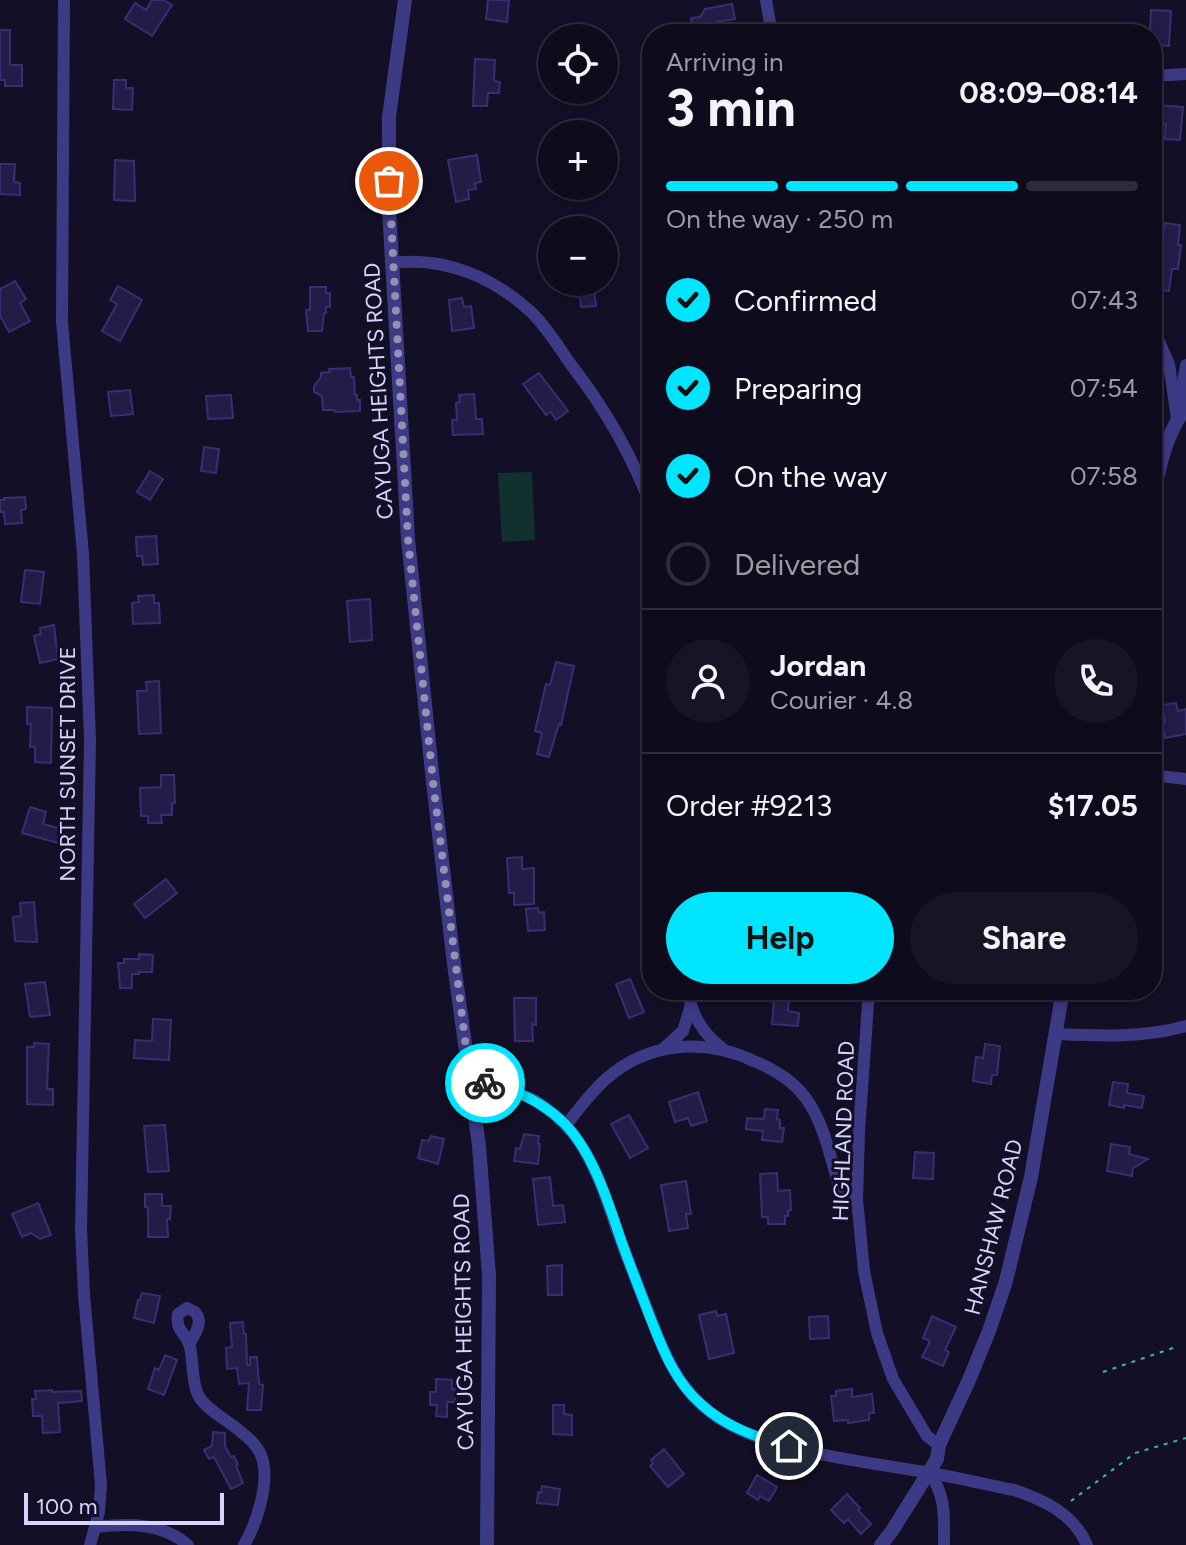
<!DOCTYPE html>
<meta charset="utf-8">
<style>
:root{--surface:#0e0b1c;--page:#171425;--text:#f1f3f6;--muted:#9b9ba3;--line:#2e2b3b;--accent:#00e5ff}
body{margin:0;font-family:Figtree,sans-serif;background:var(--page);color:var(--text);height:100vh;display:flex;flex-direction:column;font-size:30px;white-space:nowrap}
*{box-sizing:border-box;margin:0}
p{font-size:26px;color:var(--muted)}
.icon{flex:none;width:44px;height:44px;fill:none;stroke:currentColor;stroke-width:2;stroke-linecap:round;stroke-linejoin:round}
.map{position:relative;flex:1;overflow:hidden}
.side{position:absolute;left:642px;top:24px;width:520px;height:976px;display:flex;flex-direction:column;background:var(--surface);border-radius:32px;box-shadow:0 4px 12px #0003,0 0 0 2px var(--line)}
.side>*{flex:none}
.fabs{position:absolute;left:538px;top:24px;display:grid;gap:16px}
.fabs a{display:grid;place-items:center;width:80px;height:80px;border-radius:50%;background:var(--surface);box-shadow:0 4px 12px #0003,0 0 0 2px var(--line);font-size:40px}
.scale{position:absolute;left:24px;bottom:20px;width:200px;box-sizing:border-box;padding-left:8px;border:4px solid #d9d4ff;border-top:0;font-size:22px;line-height:28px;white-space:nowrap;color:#d9d4ff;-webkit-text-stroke:6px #130f26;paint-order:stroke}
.pin{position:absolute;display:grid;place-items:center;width:68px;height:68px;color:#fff;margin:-34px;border:4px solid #fff;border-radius:50%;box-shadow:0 2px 8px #0007}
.courier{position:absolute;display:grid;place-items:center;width:80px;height:80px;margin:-40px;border:6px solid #00e5ff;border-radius:50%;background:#fff;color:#222;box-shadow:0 2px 10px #0007}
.headline em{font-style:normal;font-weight:700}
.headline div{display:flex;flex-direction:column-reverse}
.headline{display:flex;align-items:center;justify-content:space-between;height:136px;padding:0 24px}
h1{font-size:52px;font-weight:700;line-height:60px}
.bar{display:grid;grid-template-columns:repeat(4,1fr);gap:12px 8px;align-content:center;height:96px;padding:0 24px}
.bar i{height:10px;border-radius:6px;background:var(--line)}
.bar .active{background:var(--accent)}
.bar p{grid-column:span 4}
.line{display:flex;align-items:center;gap:20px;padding:0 24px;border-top:2px solid var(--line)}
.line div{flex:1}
.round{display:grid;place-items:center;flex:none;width:84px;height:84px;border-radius:42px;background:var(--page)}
ol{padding:0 24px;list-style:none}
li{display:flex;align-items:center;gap:24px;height:88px}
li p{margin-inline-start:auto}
li .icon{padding:8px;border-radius:50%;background:var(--accent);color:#111;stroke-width:4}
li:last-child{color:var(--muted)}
li i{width:44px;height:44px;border:4px solid var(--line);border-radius:50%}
.button{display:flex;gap:16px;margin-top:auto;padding:16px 24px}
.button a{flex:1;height:92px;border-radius:48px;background:var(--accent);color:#111;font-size:32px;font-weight:700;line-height:92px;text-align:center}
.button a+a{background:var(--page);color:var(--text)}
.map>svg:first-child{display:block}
.green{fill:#12302f}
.building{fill:#241b47;stroke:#3b2d73;stroke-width:2}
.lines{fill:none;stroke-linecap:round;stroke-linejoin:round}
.path{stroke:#2fb8b0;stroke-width:2;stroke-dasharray:4 6;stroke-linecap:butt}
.minor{stroke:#3d3a85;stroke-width:12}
.tertiary{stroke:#3d3a85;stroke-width:14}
.done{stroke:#948fb3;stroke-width:8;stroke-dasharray:0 14.4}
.route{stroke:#00e5ff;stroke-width:10}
.labels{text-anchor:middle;stroke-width:6;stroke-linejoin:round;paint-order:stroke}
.street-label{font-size:22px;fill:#d9d4ff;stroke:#130f26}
</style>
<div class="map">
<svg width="1186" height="1545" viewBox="0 0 1186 1545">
<rect width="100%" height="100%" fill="#130f26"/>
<path class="green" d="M532 472 535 540 502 542 498 473Z"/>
<g class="building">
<path d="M152 0H164L172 5 152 36 125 19 135 3 146 10Z"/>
<path d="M488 0H509L507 22 486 19Z"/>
<path d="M732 4 735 19 716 22 718 34H694L691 18 700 17 705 9Z"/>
<path d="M1151 10 1171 11 1169 46 1152 45V34H1150Z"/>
<path d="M0 30H10V65H22V86H5V80H0Z"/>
<path d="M475 59 495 60 494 81 500 82 499 93H488L487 106H473Z"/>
<path d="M114 80H126V88H133L132 110 113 109Z"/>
<path d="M1155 105 1183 107 1180 140 1165 139 1166 124 1154 123Z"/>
<path d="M477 155 481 182 475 183 476 189 468 190 469 199 456 202 448 160Z"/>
<path d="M115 160 134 161 135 201 114 200Z"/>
<path d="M0 164H15L14 182 20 183V195L0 194Z"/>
<path d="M1165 223 1180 225 1178 245H1181L1178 269H1172L1169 291 1160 290 1162 268 1159 267Z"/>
<path d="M15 281 26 299 20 303 30 321 9 332 0 316V289Z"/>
<path d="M579 282H591V290L594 289 596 306 581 307Z"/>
<path d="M118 286 142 300 120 341 102 331 117 304 110 300Z"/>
<path d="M310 287H326V293H330V307H326V313H324L322 331H308L306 310H310Z"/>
<path d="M462 298 464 307 471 306 474 328 452 331 449 300Z"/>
<path d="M350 368 351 377H354L355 395H357V400H360V411L335 412 334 410H323L322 396 314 392V386L321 377V373L330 372 329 369Z"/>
<path d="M539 373 568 411 556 420 551 412 546 415 523 384Z"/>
<path d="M130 390 133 414 111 416 108 392Z"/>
<path d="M474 394 476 419H482L483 434 453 435 452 420H457L456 403 460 402 459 395Z"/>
<path d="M231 395 233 418 208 419 206 396Z"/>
<path d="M204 447 219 449 216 473 201 471Z"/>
<path d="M150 471 163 479 150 500 137 492Z"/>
<path d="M25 497 26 509 21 510 22 523 5 524 4 512H0V500H4V498Z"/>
<path d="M156 536 158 564 143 565 142 556H137L136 537Z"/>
<path d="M25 570 44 572 40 604 21 602Z"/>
<path d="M154 595V603H159L160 623 133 624 132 603 139 602 138 596Z"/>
<path d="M370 599 372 640 350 642 347 601Z"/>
<path d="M54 625 58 659 40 663 34 636 41 634 40 628Z"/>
<path d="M556 662 574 666 561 725 559 724 549 757 537 754 542 733 535 731 546 684 550 685Z"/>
<path d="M159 681 161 733 139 734 137 691H147L146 682Z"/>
<path d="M1176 703 1178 711 1186 709V734L1165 738 1162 723 1165 722 1162 705Z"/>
<path d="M27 707 52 708 51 763 35 762V747H30L31 724H27Z"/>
<path d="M161 775H174L175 803H172V815H161L162 823H148V816H141L140 788 161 787Z"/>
<path d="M30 807 46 812 43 824 62 829 58 843 22 833Z"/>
<path d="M522 857V869L534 868V904L514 905V893H509L507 858Z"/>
<path d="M166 879 177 893 145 918 134 904Z"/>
<path d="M34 902 37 942 15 941 13 917 21 916 20 903Z"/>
<path d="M538 908 539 913 544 912 545 930 528 931 526 909Z"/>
<path d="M139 954 153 955 152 972H139V974H132V988H120L118 963H124V959H139Z"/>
<path d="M630 979 644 1012 629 1018 616 984Z"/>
<path d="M45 982 50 1015 30 1017 25 984Z"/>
<path d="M514 998H536V1025L532 1024 533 1041H515Z"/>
<path d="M774 998 789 999 788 1011 799 1013 798 1026 772 1024Z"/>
<path d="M153 1019 171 1020 169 1060 134 1058 135 1040 152 1041Z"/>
<path d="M34 1043 49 1044 47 1089H53V1105L27 1104V1047H34Z"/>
<path d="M985 1044 1000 1046 997 1075H992L991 1084 973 1081 976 1057 983 1058Z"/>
<path d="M1113 1082 1128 1084 1127 1093 1144 1096 1142 1108 1124 1105V1108L1109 1105Z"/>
<path d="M698 1092 707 1121 691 1126 688 1118 675 1122 669 1102Z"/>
<path d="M765 1109 778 1110 777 1119 780 1120V1128H784L782 1142 762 1140 763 1131 746 1129 747 1118 764 1119Z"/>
<path d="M629 1115 648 1148 630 1158 611 1124Z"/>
<path d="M165 1125 169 1171 148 1172 144 1126Z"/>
<path d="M524 1134 539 1136 538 1144H540L538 1164 514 1161 516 1148 520 1149Z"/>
<path d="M431 1136 444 1139 438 1164 418 1158 422 1140 429 1141Z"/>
<path d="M1111 1144 1130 1147 1129 1154 1148 1159 1133 1168 1132 1176 1107 1171Z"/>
<path d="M915 1152 934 1153 933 1179 913 1178Z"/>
<path d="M777 1173 778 1191 790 1190 791 1210 788 1211V1216H785V1224H768V1217H762L760 1174Z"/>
<path d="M550 1177 553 1206 563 1205 565 1222 538 1225 533 1179Z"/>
<path d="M686 1181 691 1214H686L688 1228 669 1231 661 1185Z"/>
<path d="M145 1194H162V1206H171L170 1219H167L168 1237H148V1208L145 1207Z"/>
<path d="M38 1203 51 1235 40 1239 31 1233 22 1237 12 1214Z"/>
<path d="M562 1265V1295H548L547 1266Z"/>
<path d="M142 1293 160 1296 154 1323 134 1318 138 1300H140Z"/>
<path d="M716 1311 717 1316 726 1314 734 1353 709 1359 699 1315Z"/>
<path d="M828 1316 829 1338 810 1339 809 1317Z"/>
<path d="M932 1316 956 1327 945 1350 949 1352 943 1366 922 1357 930 1341 923 1338Z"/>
<path d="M243 1322 244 1334H246L247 1365H250V1357H257L259 1384 263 1385 261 1410H247L249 1383 239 1384 237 1368 227 1369 226 1348 232 1347 230 1323Z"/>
<path d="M165 1355 177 1360 164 1395 148 1389 155 1368 159 1370Z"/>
<path d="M436 1379 452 1380V1389H455V1402H447V1417L436 1416 437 1405H430V1392H436Z"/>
<path d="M852 1389V1397L872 1394 874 1413H869V1420L848 1423V1420L834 1421 831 1396H836V1391Z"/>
<path d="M52 1390V1392L81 1391 82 1401 58 1403 60 1432 43 1433 42 1416H33L32 1399H36L35 1391Z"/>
<path d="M553 1405H564V1414L572 1415V1435L553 1434Z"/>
<path d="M213 1432 225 1433V1446L231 1457 234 1456 238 1465 236 1466 243 1483 231 1489 214 1457 209 1459 204 1450 212 1446Z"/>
<path d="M664 1449 684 1474 668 1487 650 1466 653 1463 651 1460Z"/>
<path d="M757 1475 777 1487 769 1501 760 1496 758 1500 747 1493Z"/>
<path d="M542 1486 560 1489 558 1505 537 1503 538 1492 541 1493Z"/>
<path d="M847 1494 860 1508 858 1510 871 1524 861 1534 848 1519 844 1523 831 1510Z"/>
</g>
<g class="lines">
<g class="path">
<path d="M1103 1372 1176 1347"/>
<path d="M1071 1501 1135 1453 1186 1438"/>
</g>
<g class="minor">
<path d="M64 0 62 322 83 554 90 740 81 1229 84 1295 101 1485 99 1512 90 1545"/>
<path d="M766 0 772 34"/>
<path d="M1152 76 1186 74"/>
<path d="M392 263C444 256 493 277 531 312 547 327 559 348 572 366 606 410 633 457 652 509"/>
<path d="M1152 326 1169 364 1177 419"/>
<path d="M1179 406 1186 365"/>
<path d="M1152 775 1186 779"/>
<path d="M688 990C691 1015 702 1033 722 1048"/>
<path d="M869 990 859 1131 857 1199 864 1271 877 1333 893 1379 927 1436 939 1445"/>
<path d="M1057 1034C1100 1036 1144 1038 1186 1026"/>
<path d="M664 1048 683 1031 691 1005"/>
<path d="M470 1080C492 1085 514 1090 534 1100 549 1109 564 1122 575 1136 595 1163 606 1198 617 1230 628 1260 640 1291 652 1321 665 1356 679 1388 710 1412 759 1451 862 1461 925 1472 955 1477 984 1484 1014 1490 1044 1500 1074 1514 1087 1545"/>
<path d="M566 1125C579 1109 591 1092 606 1079 649 1041 706 1038 756 1062 775 1070 792 1080 805 1097 825 1124 830 1158 840 1189L847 1196 857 1199"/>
<path d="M190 1343C195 1333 204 1322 195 1312L187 1308 178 1314C175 1332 187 1333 190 1347 194 1364 191 1388 202 1401 213 1414 229 1421 241 1432 249 1438 257 1446 261 1455 271 1480 257 1523 244 1545"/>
<path d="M930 1473C946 1497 944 1516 944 1545"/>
<path d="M97 1527C129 1523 162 1523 188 1545"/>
</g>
<g class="tertiary">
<path d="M405 0 389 117V208L408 539 433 782 454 964 479 1146 489 1275 487 1545"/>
<path d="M1152 500C1159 470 1166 432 1186 408"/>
<path d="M881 1545 892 1531 937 1459 939 1445 969 1380 989 1331 1006 1281 1031 1177 1063 990"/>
</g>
</g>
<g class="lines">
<path class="done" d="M389 181 408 539 433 782 470 1080 485 1083"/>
<path class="route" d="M485 1083C514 1089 543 1102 565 1124 594 1154 609 1205 622 1243 631 1268 641 1293 650 1317 663 1350 675 1382 702 1405 726 1427 758 1438 789 1446"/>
</g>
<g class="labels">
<g class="street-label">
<text transform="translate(378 391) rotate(-93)" y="8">CAYUGA HEIGHTS ROAD</text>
<text transform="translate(67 764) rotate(-90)" y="8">NORTH SUNSET DRIVE</text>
<text transform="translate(843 1131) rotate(-88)" y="8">HIGHLAND ROAD</text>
<text transform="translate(993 1227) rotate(-76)" y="8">HANSHAW ROAD</text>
<text transform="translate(463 1322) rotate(-91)" y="8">CAYUGA HEIGHTS ROAD</text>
</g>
</g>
</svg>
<div class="fabs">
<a><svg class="icon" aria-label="locate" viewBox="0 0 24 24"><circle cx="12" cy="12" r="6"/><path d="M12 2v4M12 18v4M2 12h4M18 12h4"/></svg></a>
<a>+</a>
<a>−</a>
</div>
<div class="scale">100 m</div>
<div class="pin" style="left:389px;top:181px;background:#ea580c"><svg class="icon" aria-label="bag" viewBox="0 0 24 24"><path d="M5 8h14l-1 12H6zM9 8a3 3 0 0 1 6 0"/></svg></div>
<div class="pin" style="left:789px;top:1446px;background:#1f2937"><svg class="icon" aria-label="home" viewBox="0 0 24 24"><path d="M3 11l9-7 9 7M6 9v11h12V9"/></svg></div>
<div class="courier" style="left:485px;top:1083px"><svg class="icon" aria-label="bike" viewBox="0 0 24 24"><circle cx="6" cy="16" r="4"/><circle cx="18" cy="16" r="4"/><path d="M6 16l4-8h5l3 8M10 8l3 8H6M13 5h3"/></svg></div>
<section class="side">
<div class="headline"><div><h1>3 min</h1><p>Arriving in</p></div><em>08:09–08:14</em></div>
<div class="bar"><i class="active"></i><i class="active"></i><i class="active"></i><i></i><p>On the way · 250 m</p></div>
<ol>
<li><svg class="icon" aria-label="check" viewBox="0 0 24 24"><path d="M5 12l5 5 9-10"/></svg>Confirmed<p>07:43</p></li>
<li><svg class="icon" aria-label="check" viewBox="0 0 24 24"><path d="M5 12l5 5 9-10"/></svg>Preparing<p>07:54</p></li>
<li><svg class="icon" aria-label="check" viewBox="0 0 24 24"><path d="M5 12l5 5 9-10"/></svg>On the way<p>07:58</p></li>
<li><i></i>Delivered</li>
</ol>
<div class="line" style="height:144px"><a class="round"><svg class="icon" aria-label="person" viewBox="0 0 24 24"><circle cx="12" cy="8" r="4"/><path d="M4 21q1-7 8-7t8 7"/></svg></a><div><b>Jordan</b><p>Courier · 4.8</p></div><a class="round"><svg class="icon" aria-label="phone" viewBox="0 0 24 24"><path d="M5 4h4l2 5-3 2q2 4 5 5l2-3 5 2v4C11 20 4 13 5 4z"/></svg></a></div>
<div class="line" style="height:104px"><div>Order #9213</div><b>$17.05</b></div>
<div class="button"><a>Help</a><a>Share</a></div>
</section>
</div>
